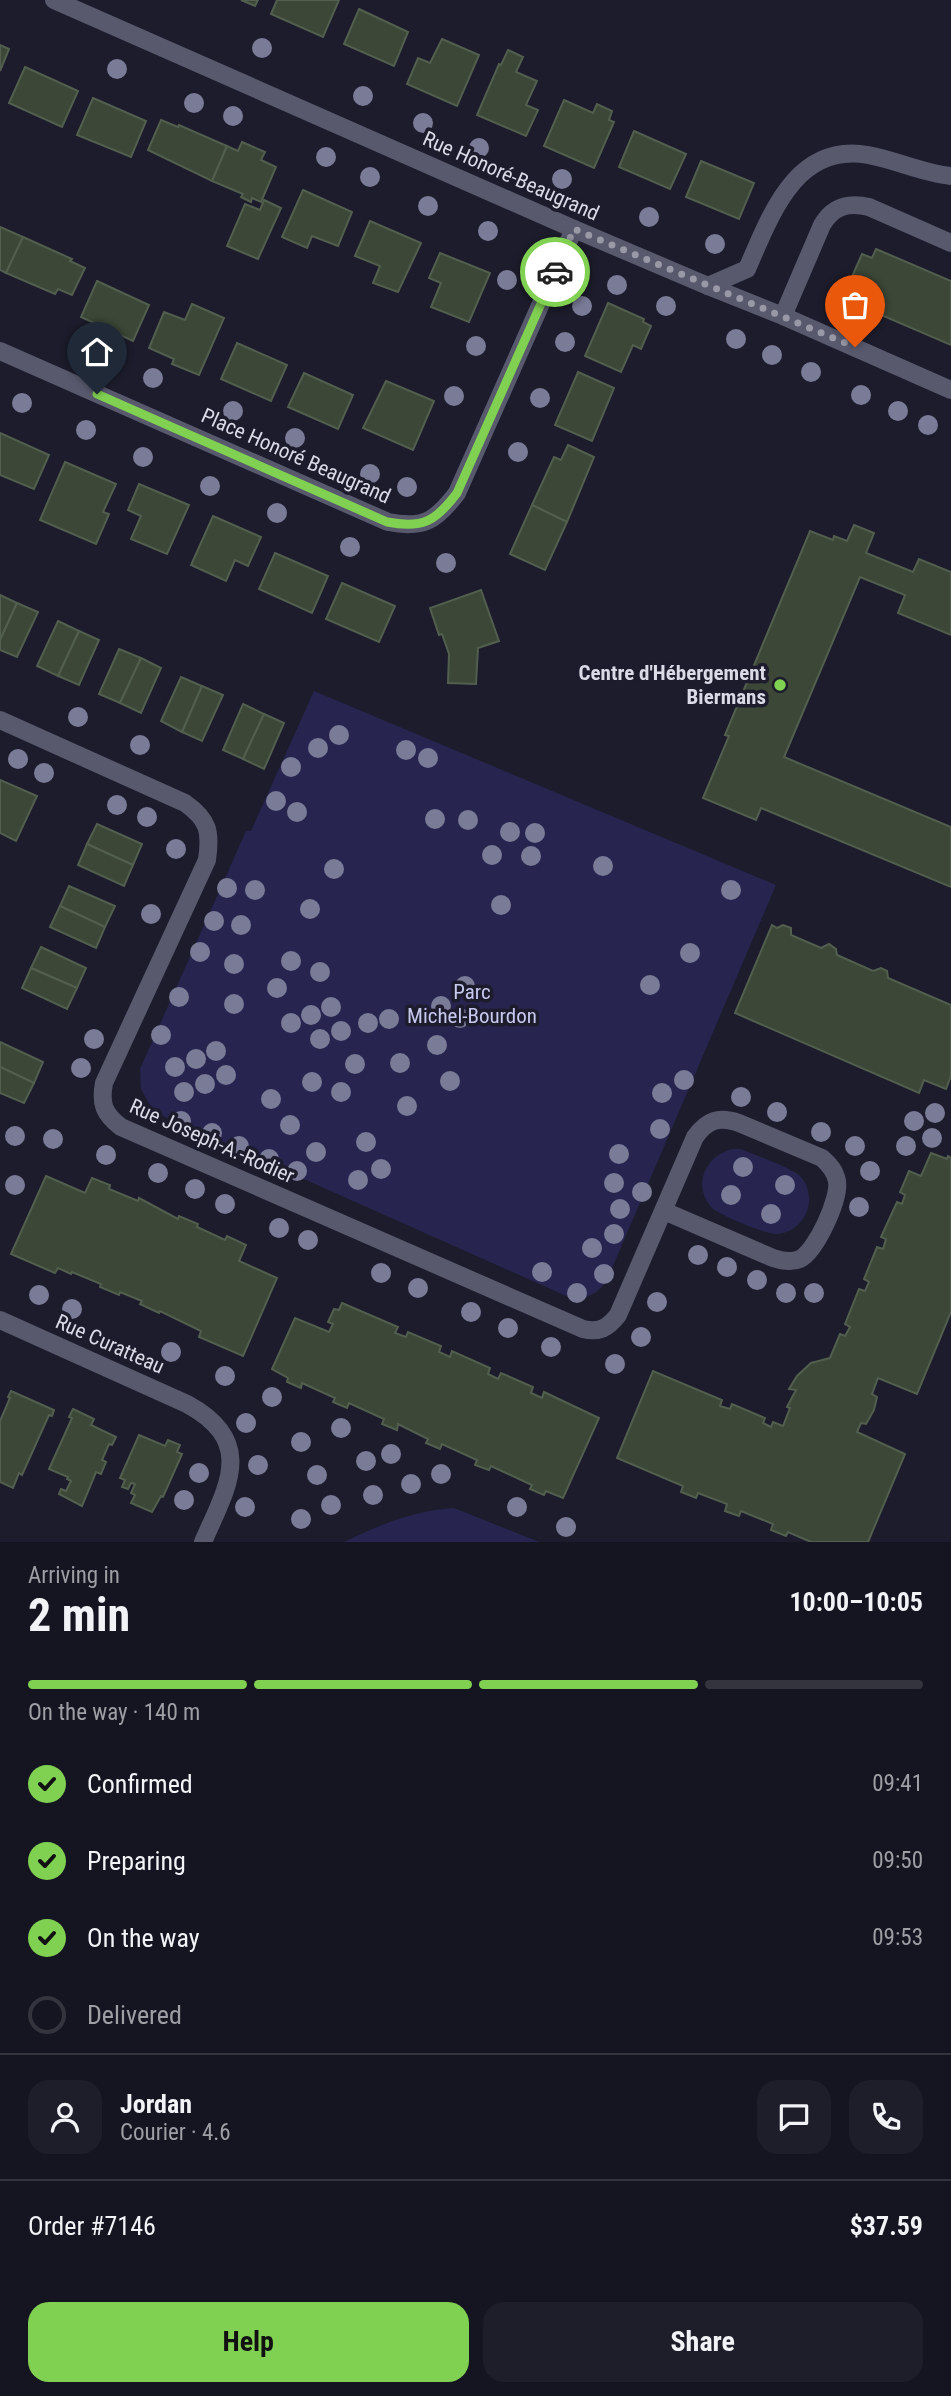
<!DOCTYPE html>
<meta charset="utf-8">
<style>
:root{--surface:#151521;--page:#1e1e2a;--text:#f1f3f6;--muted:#9d9fa5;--line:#34343f;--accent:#80d051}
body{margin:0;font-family:"Roboto Condensed",sans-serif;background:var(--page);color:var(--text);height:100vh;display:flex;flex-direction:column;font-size:26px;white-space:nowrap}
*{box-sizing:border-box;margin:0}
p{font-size:23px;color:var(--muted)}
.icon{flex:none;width:38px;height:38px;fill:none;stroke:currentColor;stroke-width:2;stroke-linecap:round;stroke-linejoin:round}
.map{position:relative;height:1542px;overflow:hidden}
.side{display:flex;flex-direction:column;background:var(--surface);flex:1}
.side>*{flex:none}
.pin{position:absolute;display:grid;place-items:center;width:60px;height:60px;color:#fff;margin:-72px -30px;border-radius:50% 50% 50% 0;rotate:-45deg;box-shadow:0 0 7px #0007}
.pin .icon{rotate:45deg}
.courier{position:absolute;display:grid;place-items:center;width:70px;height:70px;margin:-35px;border:5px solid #80d051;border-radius:50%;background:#fff;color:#222;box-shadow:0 2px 9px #0007}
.headline em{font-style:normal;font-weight:700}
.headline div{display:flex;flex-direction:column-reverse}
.headline{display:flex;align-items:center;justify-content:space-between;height:119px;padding:0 28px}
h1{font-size:46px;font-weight:700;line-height:52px}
.bar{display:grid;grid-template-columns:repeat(4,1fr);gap:10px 7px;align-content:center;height:84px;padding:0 28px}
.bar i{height:9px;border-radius:5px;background:var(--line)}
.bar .current{background:var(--accent)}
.bar p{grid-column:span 4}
.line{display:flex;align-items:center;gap:18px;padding:0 28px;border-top:2px solid var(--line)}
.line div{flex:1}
.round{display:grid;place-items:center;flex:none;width:74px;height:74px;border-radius:21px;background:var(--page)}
ol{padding:0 28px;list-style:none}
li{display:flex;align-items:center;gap:21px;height:77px}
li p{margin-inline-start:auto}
li .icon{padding:7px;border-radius:50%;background:var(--accent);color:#111;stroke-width:4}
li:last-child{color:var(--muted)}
li i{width:38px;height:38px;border:4px solid var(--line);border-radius:50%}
.action{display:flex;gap:14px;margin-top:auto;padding:14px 28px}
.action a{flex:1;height:80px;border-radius:21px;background:var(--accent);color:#111;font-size:28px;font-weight:700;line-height:80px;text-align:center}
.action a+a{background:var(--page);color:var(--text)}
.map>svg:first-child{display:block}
.green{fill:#272550}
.building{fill:#3c4737;stroke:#535f4e;stroke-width:2}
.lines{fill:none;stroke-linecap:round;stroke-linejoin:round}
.minor{stroke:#58596d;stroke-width:18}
.tree{fill:#7a7b97}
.done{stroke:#9898a6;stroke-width:7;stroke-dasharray:0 12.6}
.route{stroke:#80d051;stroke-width:9}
.poi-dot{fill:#80d051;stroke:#1c1c2c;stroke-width:2.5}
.labels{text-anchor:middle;stroke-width:7;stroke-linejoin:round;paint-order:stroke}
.street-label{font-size:21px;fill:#dadbe7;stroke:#1c1c2c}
.poi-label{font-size:21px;font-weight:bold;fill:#dadbe7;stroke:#1c1c2c;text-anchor:end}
.park-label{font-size:21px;fill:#c7c9ef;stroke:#1c1c2c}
</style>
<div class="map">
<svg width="951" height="1542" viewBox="0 0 951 1542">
<rect width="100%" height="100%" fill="#1c1c2c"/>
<g class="green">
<path d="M314 691 776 885 606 1282C596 1294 589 1298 573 1299L154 1112 141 1089 140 1069 246 831H251Z"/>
<path d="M732 1149H741C759 1157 780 1163 796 1173 811 1182 813 1207 802 1220 795 1229 786 1234 775 1234 763 1233 719 1215 711 1207 692 1184 706 1156 732 1149Z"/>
<path d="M454 1508 539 1542H344C382 1524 412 1511 454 1508Z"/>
</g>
<g class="building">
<path d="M241 0H258L255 6Z"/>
<path d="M277 0H339L323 37 271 14Z"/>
<path d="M359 9 408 32 394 66 344 44Z"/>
<path d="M442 39 479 55 457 106 407 84 418 58 430 63Z"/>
<path d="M0 45 9 49 0 71Z"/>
<path d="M508 50 523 57 516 72 537 81 526 105 538 110 526 136 477 115 499 64 501 65Z"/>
<path d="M25 67 78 91 62 127 9 103Z"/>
<path d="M93 98 146 121 131 157 77 135Z"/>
<path d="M564 100 593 113 597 104 612 111 609 120 614 122 594 168 544 146Z"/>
<path d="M161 120 178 127 179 125 227 146 212 181 148 150Z"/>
<path d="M634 131 686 154 670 189 619 167Z"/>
<path d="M242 142 265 152 261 160 276 167 261 202 252 198 251 202 241 197 243 194 212 181 227 146 238 151Z"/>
<path d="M701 161 754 183 739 219 686 197Z"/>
<path d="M303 190 352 212 338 246 312 236 307 248 282 237Z"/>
<path d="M264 200 281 208 258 259 227 246 245 204 260 210Z"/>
<path d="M370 221 421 243 398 292 373 283 380 266 355 256Z"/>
<path d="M0 227 23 237 6 273 0 270Z"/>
<path d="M23 237 72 259 70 261 85 268 72 295 58 289 55 294 6 273Z"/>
<path d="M876 249 951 281V345L851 302 856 292 847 288 862 254 872 258Z"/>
<path d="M440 253 490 273 469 322 431 307 441 283 429 278Z"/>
<path d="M97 281 149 305 133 341 81 317Z"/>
<path d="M608 303 644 319 643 322 651 326 641 349 633 345 621 372 585 356Z"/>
<path d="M192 304 224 318 199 375 172 364 174 359 149 348 164 312 185 320Z"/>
<path d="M237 343 287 365 271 401 221 379Z"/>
<path d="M578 372 614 388 592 441 555 425Z"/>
<path d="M304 373 353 395 338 429 288 407Z"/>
<path d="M386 381 434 401 413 450 363 428Z"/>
<path d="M0 433 49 455 34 489 0 475Z"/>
<path d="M568 445 594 457 567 522 532 505 554 457 561 460Z"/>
<path d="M65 462 116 484 103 512 109 514 96 544 40 520Z"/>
<path d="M139 484 189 505 167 554 131 539 141 516 128 510Z"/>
<path d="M532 505 567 522 545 570 510 554Z"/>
<path d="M213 516 261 537 248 566 235 560 226 581 191 565Z"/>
<path d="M854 525 874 533 866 553 913 572 919 559 951 572V635L898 613 905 595 860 577 784 757 951 827V887L761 808 756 820 703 798 729 736 725 735 810 531 833 540 834 536 847 541Z"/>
<path d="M275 553 328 576 312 613 259 589Z"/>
<path d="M342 583 395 606 379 642 326 619Z"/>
<path d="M481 590 499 641 478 648 476 684 448 683 449 654 442 634 439 635 430 608Z"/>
<path d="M0 595 17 603 0 640Z"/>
<path d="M17 603 38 612 17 657 0 650V640Z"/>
<path d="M58 621 79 631 58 676 37 666Z"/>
<path d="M79 631 99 640 79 685 58 676Z"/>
<path d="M119 649 141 658 120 703 99 694Z"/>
<path d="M141 658 161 668 141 713 120 703Z"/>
<path d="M181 677 202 686 182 732 161 721Z"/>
<path d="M202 686 223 695 202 741 182 732Z"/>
<path d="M243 704 264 714 243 759 223 750Z"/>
<path d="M264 714 284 723 264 769 243 759Z"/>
<path d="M0 780 37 796 16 841 0 833Z"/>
<path d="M97 824 142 844 133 865 87 844Z"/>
<path d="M87 844 133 865 124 886 78 865Z"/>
<path d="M69 886 115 906 105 927 60 906Z"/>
<path d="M60 906 105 927 96 948 50 927Z"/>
<path d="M772 925 777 928 783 925 791 928V935L821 948 829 944 836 949 837 955 873 971 881 968 887 971 888 978 951 1005V1076L946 1089 924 1080 919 1093 735 1013Z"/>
<path d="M41 947 86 968 77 988 31 968Z"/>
<path d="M31 968 77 988 67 1009 22 988Z"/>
<path d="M0 1042 43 1062 34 1083 0 1067Z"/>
<path d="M0 1067 34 1083 24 1103 0 1093Z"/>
<path d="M931 1153 947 1159 948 1156 951 1158V1312L917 1394 878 1378 872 1394 877 1397 874 1410 866 1424 861 1423 857 1432 905 1454 868 1542H811L788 1532 786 1536 771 1530 773 1524 741 1511 739 1516 725 1511 727 1504 698 1493 696 1498 681 1492 683 1486 617 1458 653 1371 722 1400 720 1406 730 1409 732 1404 765 1418 763 1423 771 1427 773 1422 783 1426 790 1408 787 1407 796 1390 789 1389 797 1376 811 1363 830 1358 840 1334 845 1336 850 1327 845 1324 859 1289 865 1291 869 1282 864 1279 877 1247 883 1249 886 1239 881 1237 897 1202 902 1204 905 1195 900 1192 909 1171 921 1176Z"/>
<path d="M46 1176 85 1193 92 1178 110 1185 109 1189 138 1201 139 1198 178 1219 179 1216 198 1224 197 1227 225 1240 227 1236 246 1245 239 1261 277 1278 243 1356 199 1337 201 1331 160 1311 159 1313 140 1304 142 1301 120 1292 119 1295 100 1287 101 1284 72 1272 71 1274 58 1268 55 1273 11 1254Z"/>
<path d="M342 1303 398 1327 395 1333 406 1337 408 1332 441 1346 439 1352 450 1357 452 1351 490 1368 488 1374 498 1379 501 1373 533 1387 531 1393 542 1398 544 1392 599 1418 563 1498 546 1491 544 1495 530 1489 532 1485 491 1466 489 1470 475 1465 477 1460 442 1444 440 1449 426 1443 428 1439 398 1424 397 1430 382 1424 384 1419 349 1403 347 1408 333 1402 335 1398 302 1383 301 1388 287 1382 288 1378 272 1369 295 1318 329 1332 333 1324 328 1322 334 1309 339 1310Z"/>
<path d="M11 1391 54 1410 52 1416 49 1415 22 1475 19 1473 13 1488 0 1482V1421L10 1398 8 1397Z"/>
<path d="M73 1409 94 1419 91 1425 116 1437 112 1445 109 1444 102 1460 106 1462 101 1474 96 1472 82 1506 59 1494 61 1489 66 1491 71 1481 67 1479 68 1477 49 1469 72 1418 69 1417Z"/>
<path d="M139 1435 165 1446 168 1440 180 1445 177 1452 182 1454 163 1497 161 1496 152 1512 131 1503 135 1495 131 1493 135 1484 131 1483 128 1489 122 1487 125 1480 120 1478Z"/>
</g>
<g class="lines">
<g class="minor">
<path d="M54 0 574 229 708 286 783 316 951 390"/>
<path d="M708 286 747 269C770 217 795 142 868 155 896 160 922 173 951 176"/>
<path d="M783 316 822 225C833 206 848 202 869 207L951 243"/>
<path d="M0 351 388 522C423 529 436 521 457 493L574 229"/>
<path d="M0 720 185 803C209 820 211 832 207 860L104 1083C100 1104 104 1114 121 1127L583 1329C599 1333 608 1328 618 1315L695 1137C707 1120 719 1116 739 1123L822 1158C830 1165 835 1171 837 1181 840 1199 816 1251 800 1259 791 1263 782 1261 773 1258L664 1211"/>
<path d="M0 1320 187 1404C257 1442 227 1487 203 1542"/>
</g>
</g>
<g class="tree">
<circle cx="262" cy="48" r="10"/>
<circle cx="117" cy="69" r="10"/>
<circle cx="363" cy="96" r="10"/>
<circle cx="194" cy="103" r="10"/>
<circle cx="233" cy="116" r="10"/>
<circle cx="423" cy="123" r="10"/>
<circle cx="479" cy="148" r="10"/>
<circle cx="326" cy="157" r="10"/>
<circle cx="370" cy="177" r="10"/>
<circle cx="562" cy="179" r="10"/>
<circle cx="428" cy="206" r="10"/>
<circle cx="649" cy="217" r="10"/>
<circle cx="488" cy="231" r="10"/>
<circle cx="715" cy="244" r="10"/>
<circle cx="507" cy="280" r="10"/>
<circle cx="617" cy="285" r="10"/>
<circle cx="582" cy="306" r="10"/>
<circle cx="666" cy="306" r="10"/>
<circle cx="736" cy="339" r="10"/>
<circle cx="565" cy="342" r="10"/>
<circle cx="476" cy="346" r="10"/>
<circle cx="104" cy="355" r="10"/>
<circle cx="772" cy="355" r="10"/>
<circle cx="811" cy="372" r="10"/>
<circle cx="153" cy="378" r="10"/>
<circle cx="861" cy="395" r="10"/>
<circle cx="454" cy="396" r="10"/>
<circle cx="540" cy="398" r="10"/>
<circle cx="22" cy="403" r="10"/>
<circle cx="233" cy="411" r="10"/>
<circle cx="898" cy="411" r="10"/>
<circle cx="928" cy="425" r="10"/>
<circle cx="86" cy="430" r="10"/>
<circle cx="295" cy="438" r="10"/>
<circle cx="518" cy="452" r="10"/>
<circle cx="143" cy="457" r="10"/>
<circle cx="370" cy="474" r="10"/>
<circle cx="210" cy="486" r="10"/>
<circle cx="407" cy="487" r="10"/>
<circle cx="277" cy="513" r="10"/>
<circle cx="350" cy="547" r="10"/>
<circle cx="446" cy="563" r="10"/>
<circle cx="78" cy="717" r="10"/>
<circle cx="339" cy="735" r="10"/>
<circle cx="140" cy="745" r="10"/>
<circle cx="318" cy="748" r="10"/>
<circle cx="406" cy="750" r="10"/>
<circle cx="428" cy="758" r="10"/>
<circle cx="18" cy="759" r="10"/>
<circle cx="291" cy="767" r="10"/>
<circle cx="44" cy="773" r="10"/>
<circle cx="276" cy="801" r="10"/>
<circle cx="117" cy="805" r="10"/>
<circle cx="297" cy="812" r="10"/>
<circle cx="147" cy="817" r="10"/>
<circle cx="435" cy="819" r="10"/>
<circle cx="468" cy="820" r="10"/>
<circle cx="510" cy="832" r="10"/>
<circle cx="535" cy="833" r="10"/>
<circle cx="176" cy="849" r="10"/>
<circle cx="492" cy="855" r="10"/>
<circle cx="531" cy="856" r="10"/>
<circle cx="603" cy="866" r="10"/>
<circle cx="334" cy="869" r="10"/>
<circle cx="227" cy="888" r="10"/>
<circle cx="255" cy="890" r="10"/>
<circle cx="731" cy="890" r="10"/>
<circle cx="501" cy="905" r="10"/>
<circle cx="310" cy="909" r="10"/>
<circle cx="151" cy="914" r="10"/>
<circle cx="214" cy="921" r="10"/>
<circle cx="241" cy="925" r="10"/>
<circle cx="200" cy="952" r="10"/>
<circle cx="690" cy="953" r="10"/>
<circle cx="291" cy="961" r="10"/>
<circle cx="234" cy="964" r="10"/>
<circle cx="320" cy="972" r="10"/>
<circle cx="650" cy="985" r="10"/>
<circle cx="465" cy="986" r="10"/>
<circle cx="277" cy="988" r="10"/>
<circle cx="179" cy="997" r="10"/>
<circle cx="234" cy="1004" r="10"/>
<circle cx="441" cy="1006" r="10"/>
<circle cx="331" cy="1007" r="10"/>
<circle cx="311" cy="1015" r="10"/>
<circle cx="460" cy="1018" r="10"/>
<circle cx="389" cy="1019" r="10"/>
<circle cx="291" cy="1023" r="10"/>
<circle cx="368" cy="1023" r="10"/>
<circle cx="341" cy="1031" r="10"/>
<circle cx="161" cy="1035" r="10"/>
<circle cx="94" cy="1039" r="10"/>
<circle cx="320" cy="1039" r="10"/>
<circle cx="437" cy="1045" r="10"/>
<circle cx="216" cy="1051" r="10"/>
<circle cx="196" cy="1059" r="10"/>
<circle cx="400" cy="1063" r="10"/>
<circle cx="355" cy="1064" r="10"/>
<circle cx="175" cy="1067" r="10"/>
<circle cx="81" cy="1068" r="10"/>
<circle cx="226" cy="1075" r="10"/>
<circle cx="684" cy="1080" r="10"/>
<circle cx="450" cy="1081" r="10"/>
<circle cx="312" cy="1082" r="10"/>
<circle cx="205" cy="1084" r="10"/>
<circle cx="184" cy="1092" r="10"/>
<circle cx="341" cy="1092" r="10"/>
<circle cx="662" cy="1093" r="10"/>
<circle cx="741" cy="1097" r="10"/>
<circle cx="271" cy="1099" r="10"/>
<circle cx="407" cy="1106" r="10"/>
<circle cx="777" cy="1112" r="10"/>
<circle cx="935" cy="1113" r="10"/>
<circle cx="181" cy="1121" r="10"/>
<circle cx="914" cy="1121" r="10"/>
<circle cx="290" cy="1125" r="10"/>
<circle cx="660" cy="1129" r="10"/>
<circle cx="821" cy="1132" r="10"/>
<circle cx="212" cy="1133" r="10"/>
<circle cx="15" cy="1136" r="10"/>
<circle cx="932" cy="1138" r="10"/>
<circle cx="53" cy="1139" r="10"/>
<circle cx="366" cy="1142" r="10"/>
<circle cx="239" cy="1146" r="10"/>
<circle cx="855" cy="1146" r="10"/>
<circle cx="906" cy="1146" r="10"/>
<circle cx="316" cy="1152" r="10"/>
<circle cx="619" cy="1154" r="10"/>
<circle cx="106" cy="1155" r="10"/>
<circle cx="269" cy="1159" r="10"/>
<circle cx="743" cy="1167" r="10"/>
<circle cx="381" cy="1169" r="10"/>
<circle cx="297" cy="1171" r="10"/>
<circle cx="870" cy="1171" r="10"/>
<circle cx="158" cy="1173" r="10"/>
<circle cx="358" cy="1180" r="10"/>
<circle cx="614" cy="1183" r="10"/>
<circle cx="15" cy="1185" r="10"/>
<circle cx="785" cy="1185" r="10"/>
<circle cx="195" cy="1189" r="10"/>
<circle cx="642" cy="1192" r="10"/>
<circle cx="731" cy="1195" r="10"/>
<circle cx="225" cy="1204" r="10"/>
<circle cx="859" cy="1207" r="10"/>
<circle cx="620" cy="1209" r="10"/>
<circle cx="771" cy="1214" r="10"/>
<circle cx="279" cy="1228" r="10"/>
<circle cx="614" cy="1234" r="10"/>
<circle cx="308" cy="1240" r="10"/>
<circle cx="592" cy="1248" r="10"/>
<circle cx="698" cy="1255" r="10"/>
<circle cx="727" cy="1267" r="10"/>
<circle cx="542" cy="1272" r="10"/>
<circle cx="381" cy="1273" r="10"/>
<circle cx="604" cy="1274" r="10"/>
<circle cx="757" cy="1280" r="10"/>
<circle cx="418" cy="1288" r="10"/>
<circle cx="577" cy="1293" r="10"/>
<circle cx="786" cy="1293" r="10"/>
<circle cx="814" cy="1293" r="10"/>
<circle cx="39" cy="1295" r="10"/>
<circle cx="657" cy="1302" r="10"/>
<circle cx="72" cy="1309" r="10"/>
<circle cx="471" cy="1312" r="10"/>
<circle cx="508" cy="1328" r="10"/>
<circle cx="641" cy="1337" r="10"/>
<circle cx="551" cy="1347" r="10"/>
<circle cx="171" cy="1352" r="10"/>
<circle cx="615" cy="1364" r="10"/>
<circle cx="225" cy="1376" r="10"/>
<circle cx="272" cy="1397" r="10"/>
<circle cx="246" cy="1423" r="10"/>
<circle cx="341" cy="1428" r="10"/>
<circle cx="301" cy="1442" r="10"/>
<circle cx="391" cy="1454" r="10"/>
<circle cx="366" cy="1461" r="10"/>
<circle cx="258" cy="1465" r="10"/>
<circle cx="199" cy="1473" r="10"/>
<circle cx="441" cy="1474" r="10"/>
<circle cx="317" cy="1475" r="10"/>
<circle cx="411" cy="1484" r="10"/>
<circle cx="373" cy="1495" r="10"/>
<circle cx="184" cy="1500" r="10"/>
<circle cx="331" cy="1505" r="10"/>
<circle cx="245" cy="1507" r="10"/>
<circle cx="517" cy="1507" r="10"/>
<circle cx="301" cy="1519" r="10"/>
<circle cx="566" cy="1527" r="10"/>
</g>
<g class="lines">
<path class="done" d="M555 272 574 229 855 347"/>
<path class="route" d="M97 394 387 522C423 529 436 521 457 493L555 272"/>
</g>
<circle class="poi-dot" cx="780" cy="685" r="7"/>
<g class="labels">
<g class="street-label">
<text transform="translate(511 176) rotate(24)" y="7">Rue Honoré-Beaugrand</text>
<text transform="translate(296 456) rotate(24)" y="7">Place Honoré Beaugrand</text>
<text transform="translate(212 1141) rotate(24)" y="7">Rue Joseph-A.-Rodier</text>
<text transform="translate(110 1344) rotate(24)" y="7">Rue Curatteau</text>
</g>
<g class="poi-label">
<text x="766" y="680">Centre d'Hébergement<tspan x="766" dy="24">Biermans</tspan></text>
</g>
<g class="park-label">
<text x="472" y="999">Parc<tspan x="472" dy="24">Michel-Bourdon</tspan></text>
</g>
</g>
</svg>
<div class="pin" style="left:855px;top:347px;background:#ea580c"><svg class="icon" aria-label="bag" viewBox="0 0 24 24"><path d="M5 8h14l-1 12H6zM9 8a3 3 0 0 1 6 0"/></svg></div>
<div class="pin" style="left:97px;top:394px;background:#1f2937"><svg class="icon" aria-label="home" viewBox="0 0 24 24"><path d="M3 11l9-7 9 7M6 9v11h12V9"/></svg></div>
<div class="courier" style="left:555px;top:272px"><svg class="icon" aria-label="car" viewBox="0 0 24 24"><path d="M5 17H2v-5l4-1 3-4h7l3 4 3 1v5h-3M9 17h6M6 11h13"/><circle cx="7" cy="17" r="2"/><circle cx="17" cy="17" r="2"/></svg></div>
</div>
<section class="side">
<div class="headline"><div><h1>2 min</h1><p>Arriving in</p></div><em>10:00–10:05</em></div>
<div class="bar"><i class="current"></i><i class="current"></i><i class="current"></i><i></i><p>On the way · 140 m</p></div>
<ol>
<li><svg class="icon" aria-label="check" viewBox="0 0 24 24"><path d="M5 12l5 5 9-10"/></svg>Confirmed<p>09:41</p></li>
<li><svg class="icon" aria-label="check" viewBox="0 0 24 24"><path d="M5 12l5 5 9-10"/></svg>Preparing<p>09:50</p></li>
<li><svg class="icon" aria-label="check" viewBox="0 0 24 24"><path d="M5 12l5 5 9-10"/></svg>On the way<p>09:53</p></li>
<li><i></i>Delivered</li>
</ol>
<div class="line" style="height:126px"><a class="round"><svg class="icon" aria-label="person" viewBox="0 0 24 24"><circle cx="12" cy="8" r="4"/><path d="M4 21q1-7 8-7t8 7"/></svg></a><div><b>Jordan</b><p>Courier · 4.6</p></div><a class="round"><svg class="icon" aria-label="chat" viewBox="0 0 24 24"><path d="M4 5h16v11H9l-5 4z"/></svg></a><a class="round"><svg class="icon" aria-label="phone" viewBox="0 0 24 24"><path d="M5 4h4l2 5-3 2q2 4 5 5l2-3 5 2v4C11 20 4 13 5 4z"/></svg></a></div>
<div class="line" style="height:91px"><div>Order #7146</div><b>$37.59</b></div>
<div class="action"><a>Help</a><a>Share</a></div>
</section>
